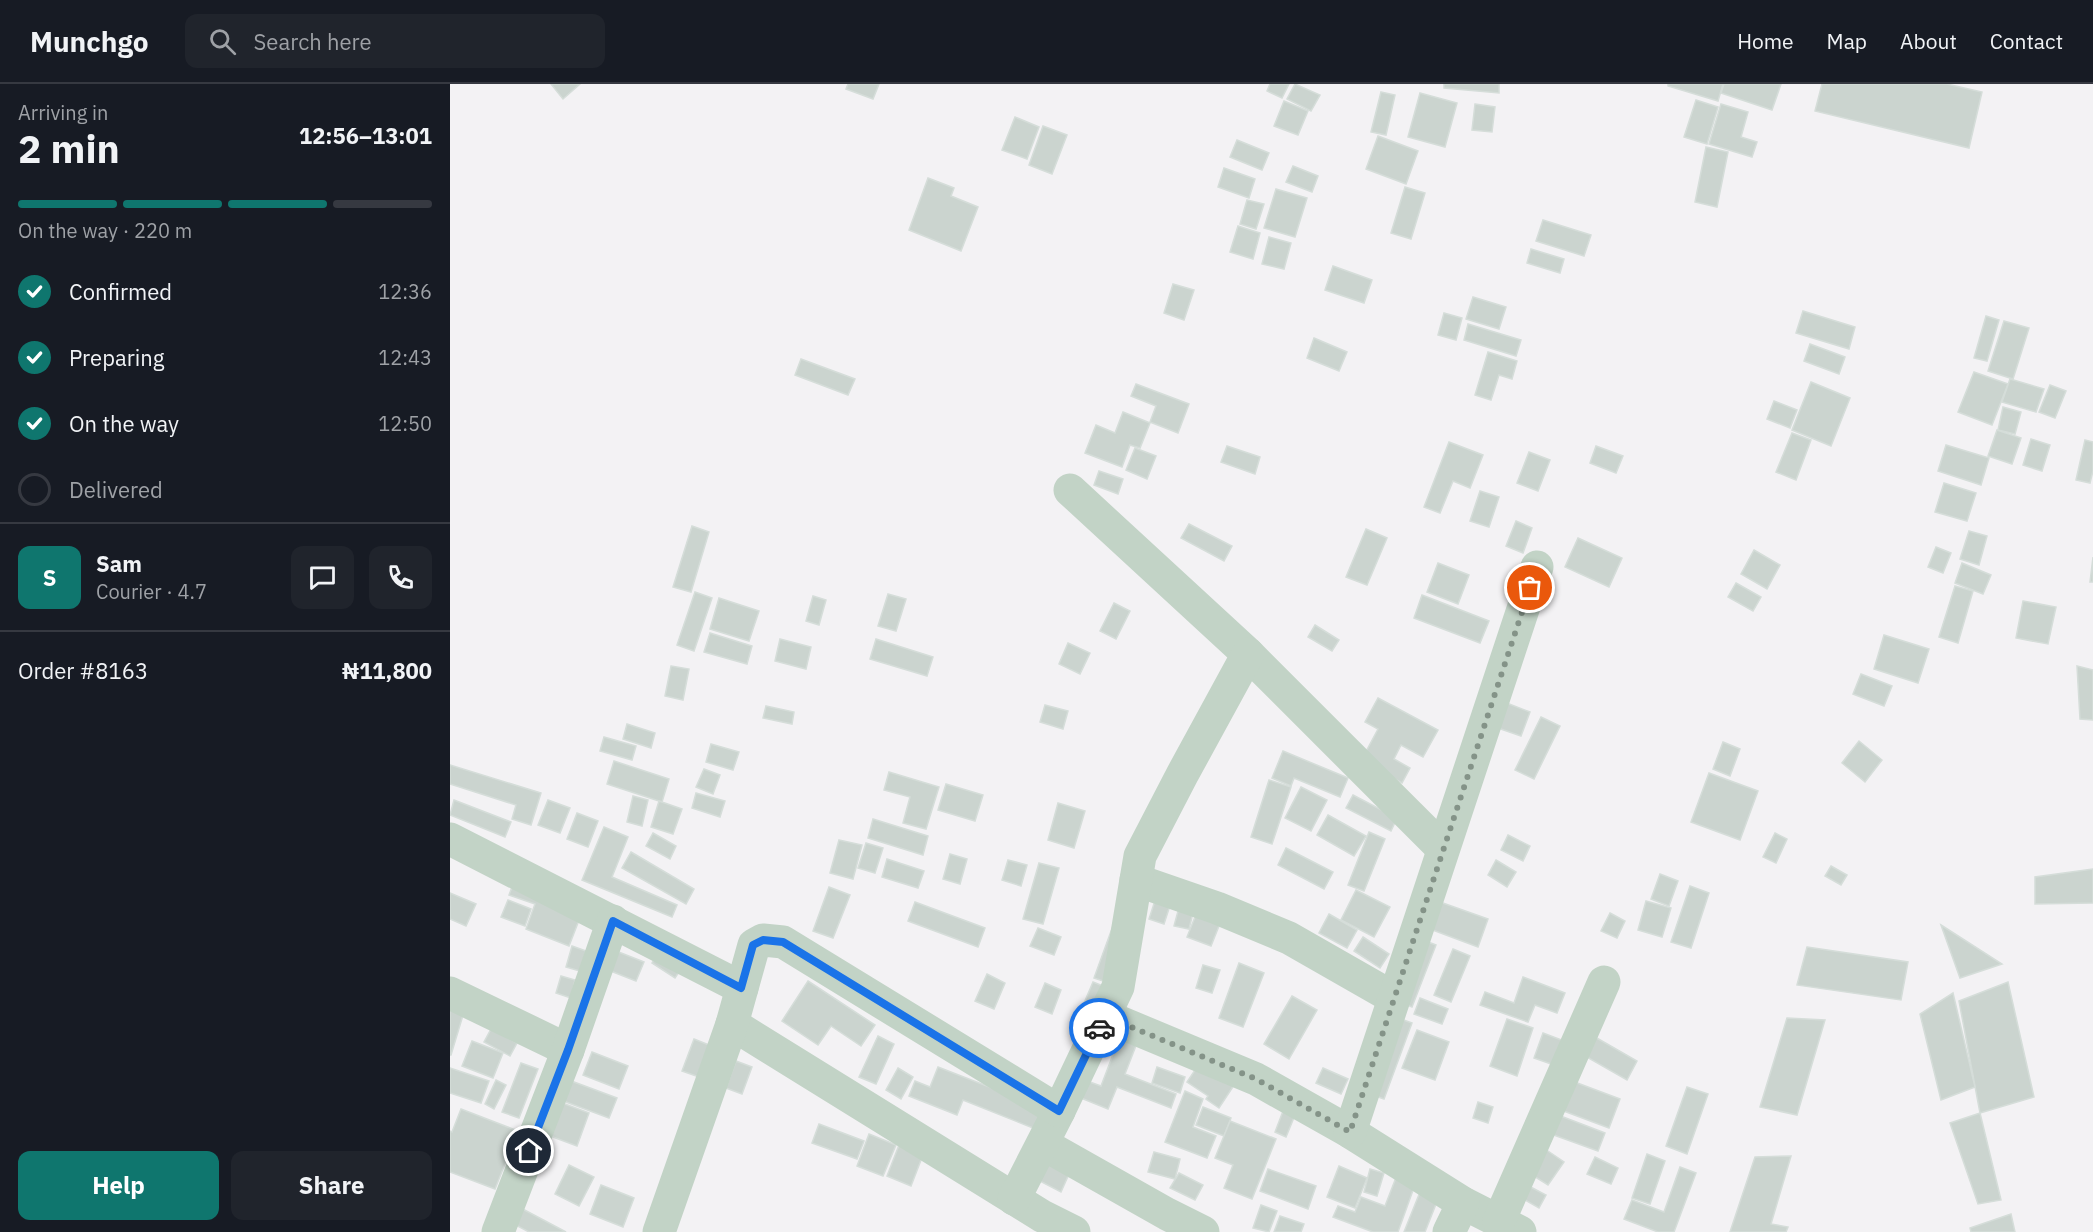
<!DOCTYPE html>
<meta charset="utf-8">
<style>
:root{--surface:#171b24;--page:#20242c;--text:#f1f3f6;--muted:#9ea1a6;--line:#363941;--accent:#0f766e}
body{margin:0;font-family:"IBM Plex Sans",sans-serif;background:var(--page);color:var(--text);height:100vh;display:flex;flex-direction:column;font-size:22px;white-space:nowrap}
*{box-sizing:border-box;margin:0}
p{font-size:20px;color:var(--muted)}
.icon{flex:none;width:33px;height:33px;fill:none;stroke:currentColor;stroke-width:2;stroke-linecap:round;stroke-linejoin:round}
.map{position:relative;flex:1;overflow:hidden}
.side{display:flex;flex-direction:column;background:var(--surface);width:450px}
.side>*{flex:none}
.pin{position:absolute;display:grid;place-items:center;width:51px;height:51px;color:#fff;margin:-26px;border:3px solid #fff;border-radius:50%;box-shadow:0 2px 6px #0007}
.courier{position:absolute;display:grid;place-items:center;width:60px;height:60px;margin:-30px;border:4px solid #1a73e8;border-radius:50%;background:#fff;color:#222;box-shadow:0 2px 8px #0007}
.overview em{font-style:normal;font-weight:700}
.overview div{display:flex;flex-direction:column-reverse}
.overview{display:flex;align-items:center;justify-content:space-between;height:102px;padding:0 18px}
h1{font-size:39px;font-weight:700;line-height:45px}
.bar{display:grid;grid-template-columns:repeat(4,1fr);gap:9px 6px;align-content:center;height:72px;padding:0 18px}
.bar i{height:8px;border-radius:4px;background:var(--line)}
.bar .on{background:var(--accent)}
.bar p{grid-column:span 4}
.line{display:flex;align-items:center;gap:15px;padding:0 18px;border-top:2px solid var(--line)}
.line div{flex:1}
.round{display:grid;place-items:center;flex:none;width:63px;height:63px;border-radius:12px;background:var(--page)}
ol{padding:0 18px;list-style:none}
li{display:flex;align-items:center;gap:18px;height:66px}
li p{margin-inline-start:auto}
li .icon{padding:6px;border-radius:50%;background:var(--accent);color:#fff;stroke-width:4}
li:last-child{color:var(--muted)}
li i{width:33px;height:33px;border:3px solid var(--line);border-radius:50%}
.cta{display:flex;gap:12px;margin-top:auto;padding:12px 18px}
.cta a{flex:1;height:69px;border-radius:12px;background:var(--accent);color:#fff;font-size:24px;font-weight:700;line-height:69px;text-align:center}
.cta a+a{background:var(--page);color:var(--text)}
header{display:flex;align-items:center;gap:36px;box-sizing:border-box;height:84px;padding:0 30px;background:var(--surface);border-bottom:2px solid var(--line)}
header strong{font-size:28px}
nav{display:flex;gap:33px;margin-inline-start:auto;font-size:21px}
.search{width:420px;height:54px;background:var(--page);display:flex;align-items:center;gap:15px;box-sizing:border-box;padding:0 21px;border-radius:12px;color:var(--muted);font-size:22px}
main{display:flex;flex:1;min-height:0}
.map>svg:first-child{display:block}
.building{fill:#cbd4cf;stroke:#d5ddd9;stroke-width:1.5}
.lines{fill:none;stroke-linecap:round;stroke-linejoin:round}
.minor{stroke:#c2d3c6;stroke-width:33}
.done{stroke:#849388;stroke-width:6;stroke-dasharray:0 10.8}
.route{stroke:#1a73e8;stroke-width:8}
</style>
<header>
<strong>Munchgo</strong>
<div class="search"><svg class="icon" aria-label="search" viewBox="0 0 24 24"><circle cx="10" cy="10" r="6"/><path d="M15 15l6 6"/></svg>Search here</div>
<nav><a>Home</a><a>Map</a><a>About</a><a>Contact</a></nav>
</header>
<main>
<section class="side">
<div class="overview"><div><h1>2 min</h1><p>Arriving in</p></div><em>12:56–13:01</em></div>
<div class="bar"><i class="on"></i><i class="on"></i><i class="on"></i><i></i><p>On the way · 220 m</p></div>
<ol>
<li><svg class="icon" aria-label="check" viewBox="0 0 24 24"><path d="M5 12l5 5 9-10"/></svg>Confirmed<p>12:36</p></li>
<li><svg class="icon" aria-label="check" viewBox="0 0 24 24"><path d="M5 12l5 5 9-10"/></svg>Preparing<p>12:43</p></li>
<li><svg class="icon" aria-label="check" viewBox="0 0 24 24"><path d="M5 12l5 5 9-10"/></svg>On the way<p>12:50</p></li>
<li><i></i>Delivered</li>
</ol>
<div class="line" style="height:108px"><b class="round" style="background:var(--accent);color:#fff">S</b><div><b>Sam</b><p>Courier · 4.7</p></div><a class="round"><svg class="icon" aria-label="chat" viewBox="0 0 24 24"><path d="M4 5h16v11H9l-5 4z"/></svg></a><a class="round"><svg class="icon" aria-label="phone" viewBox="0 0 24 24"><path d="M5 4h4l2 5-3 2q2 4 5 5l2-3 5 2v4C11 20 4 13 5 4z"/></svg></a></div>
<div class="line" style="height:78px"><div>Order #8163</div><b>₦11,800</b></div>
<div class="cta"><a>Help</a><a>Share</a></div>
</section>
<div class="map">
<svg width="1643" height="1148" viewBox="0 0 1643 1148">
<rect width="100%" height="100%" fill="#f3f2f4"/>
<g class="building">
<path d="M101 0H130L113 15Z"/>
<path d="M398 0H429L423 15 396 5Z"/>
<path d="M820 0H839L832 14 817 7Z"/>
<path d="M845 0 870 11 861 27 837 15Z"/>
<path d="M994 0H1049V9L994 4Z"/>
<path d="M1218 0H1273L1268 17 1218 2Z"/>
<path d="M1274 0H1331L1322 26 1271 9Z"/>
<path d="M1372 0H1497L1532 8 1519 64 1365 27Z"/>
<path d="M931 8 945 11 936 51 921 48Z"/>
<path d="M970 9 1007 19 995 63 958 53Z"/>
<path d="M1246 16 1268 23 1257 60 1234 53Z"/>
<path d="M834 17 858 27 848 51 824 42Z"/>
<path d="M1025 20 1045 23 1042 48 1022 46Z"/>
<path d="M1271 20 1298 28 1291 53 1307 58 1302 73 1259 60Z"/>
<path d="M565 33 589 43 577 75 552 66Z"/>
<path d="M593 42 617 51 602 90 579 81Z"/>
<path d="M928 52 968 67 956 100 916 85Z"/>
<path d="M787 56 819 69 812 86 780 73Z"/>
<path d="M1256 63 1278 68 1267 123 1245 118Z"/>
<path d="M843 82 868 92 862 108 836 98Z"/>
<path d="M774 84 805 95 799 114 768 103Z"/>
<path d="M478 94 504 104 501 112 528 123 511 167 459 146Z"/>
<path d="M955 103 975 109 961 155 941 149Z"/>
<path d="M826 105 857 114 845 153 814 144Z"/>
<path d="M797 116 814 120 806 145 790 140Z"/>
<path d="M1093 136 1141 151 1134 172 1086 157Z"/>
<path d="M788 142 810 149 803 175 780 168Z"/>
<path d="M819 153 841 159 834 185 812 180Z"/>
<path d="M1081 165 1114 175 1110 189 1077 179Z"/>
<path d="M883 182 922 196 914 219 875 206Z"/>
<path d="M723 200 744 206 734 236 714 229Z"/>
<path d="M1023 213 1056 223 1049 245 1016 235Z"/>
<path d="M1353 227 1405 243 1399 265 1346 249Z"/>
<path d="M994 229 1012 234 1006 256 988 251Z"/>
<path d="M1536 232 1549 236 1537 277 1524 274Z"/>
<path d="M1554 237 1579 244 1563 295 1538 287Z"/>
<path d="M1018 240 1071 256 1066 272 1014 256Z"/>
<path d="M864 254 897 268 889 287 857 274Z"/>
<path d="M1360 260 1395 273 1389 290 1354 277Z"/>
<path d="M1038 268 1067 277 1062 295 1049 291 1041 316 1025 311Z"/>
<path d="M351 275 405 295 398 311 345 291Z"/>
<path d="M1524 288 1558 300 1542 341 1508 328Z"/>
<path d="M1560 295 1594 305 1586 328 1552 318Z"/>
<path d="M1361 298 1400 314 1381 362 1342 346Z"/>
<path d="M686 300 739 320 728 349 700 338 706 322 681 312Z"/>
<path d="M1600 301 1616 307 1605 334 1589 328Z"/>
<path d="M1324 317 1347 326 1340 344 1317 335Z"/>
<path d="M1553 323 1571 328 1565 350 1548 346Z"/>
<path d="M673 328 700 339 690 364 680 361 672 383 635 369 646 341 665 349Z"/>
<path d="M1547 346 1571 354 1562 380 1538 372Z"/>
<path d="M1342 349 1361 356 1346 396 1326 388Z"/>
<path d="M1581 355 1600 361 1592 387 1573 381Z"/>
<path d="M1635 356 1643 358V387L1640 399 1626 396Z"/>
<path d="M999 358 1033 371 1020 404 1003 397 990 429 974 423Z"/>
<path d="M1496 361 1539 374 1531 401 1488 387Z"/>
<path d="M777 362 810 373 805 390 771 378Z"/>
<path d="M1146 362 1173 372 1166 389 1140 379Z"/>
<path d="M685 364 706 372 697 395 676 386Z"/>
<path d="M1079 368 1100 376 1088 407 1067 399Z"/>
<path d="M649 387 673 395 668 410 644 401Z"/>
<path d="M1494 399 1526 409 1517 437 1485 428Z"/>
<path d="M1030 407 1049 413 1039 443 1020 437Z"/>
<path d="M1066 437 1082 444 1073 469 1056 462Z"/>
<path d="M739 440 782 462 774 477 731 454Z"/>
<path d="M242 442 259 448 241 508 223 503Z"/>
<path d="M916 445 937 454 917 501 896 493Z"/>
<path d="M1519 447 1537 452 1529 481 1510 475Z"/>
<path d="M1128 454 1172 474 1159 503 1115 483Z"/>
<path d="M1486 463 1501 469 1493 489 1478 483Z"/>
<path d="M1304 466 1330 481 1317 505 1291 490Z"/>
<path d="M1643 473V498H1640Z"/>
<path d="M988 479 1019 491 1008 520 977 508Z"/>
<path d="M1512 479 1541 491 1533 510 1505 499Z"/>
<path d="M1286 499 1311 513 1303 527 1278 513Z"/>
<path d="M1505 502 1523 507 1508 559 1489 553Z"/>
<path d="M245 508 262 514 244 567 227 561Z"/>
<path d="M438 510 456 515 446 547 428 542Z"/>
<path d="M972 511 1039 537 1030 559 964 534Z"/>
<path d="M363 512 376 516 369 541 356 537Z"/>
<path d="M269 514 309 527 299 557 260 545Z"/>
<path d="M1573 517 1606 523 1598 560 1566 554Z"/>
<path d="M664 519 680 527 666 555 650 547Z"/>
<path d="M865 541 889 556 882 567 858 553Z"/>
<path d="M260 549 302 562 297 580 254 568Z"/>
<path d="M1434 551 1479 565 1468 599 1424 585Z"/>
<path d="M330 555 361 563 356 585 325 577Z"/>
<path d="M426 555 483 573 477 592 420 575Z"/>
<path d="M618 559 640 569 630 590 609 580Z"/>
<path d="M221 582 239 585 233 616 215 612Z"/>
<path d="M1627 582 1643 586V636L1630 635Z"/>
<path d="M1411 590 1442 602 1434 622 1403 610Z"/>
<path d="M928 614 988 646 973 673 951 661 944 675 960 684 952 699 911 677 928 645 915 638Z"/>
<path d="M1054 618 1080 628 1071 652 1045 643Z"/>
<path d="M595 621 618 627 613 645 590 638Z"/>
<path d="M316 622 344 628 342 640 313 634Z"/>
<path d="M1091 633 1110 642 1084 695 1065 686Z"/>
<path d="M177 640 205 649 201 664 173 655Z"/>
<path d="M154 653 186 662 182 676 150 667Z"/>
<path d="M1409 657 1432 676 1415 698 1392 679Z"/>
<path d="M1273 658 1290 665 1280 692 1263 685Z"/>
<path d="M261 660 289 668 283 686 256 678Z"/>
<path d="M833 667 898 694 890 713 844 694 841 702 822 694Z"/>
<path d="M164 677 219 695 212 718 157 700Z"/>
<path d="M0 681 91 709 81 741 62 735 66 721 0 700Z"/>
<path d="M254 685 270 691 263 710 246 703Z"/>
<path d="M439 688 489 703 476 745 453 739 460 713 434 706Z"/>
<path d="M1259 689 1308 707 1290 756 1241 738Z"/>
<path d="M819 696 841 703 822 760 801 753Z"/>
<path d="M496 700 533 711 525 737 488 726Z"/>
<path d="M851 703 877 716 861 747 835 734Z"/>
<path d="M246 709 275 717 270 733 242 724Z"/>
<path d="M903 711 947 734 941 747 896 724Z"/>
<path d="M183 712 198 716 192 742 177 738Z"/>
<path d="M4 716 61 738 55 753 0 731Z"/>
<path d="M98 716 120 724 110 749 88 741Z"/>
<path d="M209 717 232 725 223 750 201 743Z"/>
<path d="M608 719 635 727 624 764 598 756Z"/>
<path d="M127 729 148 737 138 763 117 755Z"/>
<path d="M878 731 916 752 904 772 867 751Z"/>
<path d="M423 735 478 752 473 771 418 754Z"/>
<path d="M154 743 178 753 162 793 227 821 222 833 132 796Z"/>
<path d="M919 748 935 755 914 807 898 801Z"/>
<path d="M203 749 226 762 220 775 196 762Z"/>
<path d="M1325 749 1337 755 1326 779 1313 773Z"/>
<path d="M1058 751 1080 762 1073 777 1051 766Z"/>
<path d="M389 756 412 761 403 795 380 789Z"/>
<path d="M416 759 433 764 425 789 408 784Z"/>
<path d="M836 764 883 788 874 805 828 781Z"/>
<path d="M181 768 244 805 236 820 172 784Z"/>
<path d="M500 770 517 775 510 800 493 795Z"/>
<path d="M437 775 474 787 468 804 432 793Z"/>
<path d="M558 776 577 781 571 802 552 796Z"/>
<path d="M1046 776 1066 788 1057 803 1038 791Z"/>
<path d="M589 779 609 784 593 840 573 835Z"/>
<path d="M1381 782 1397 791 1391 801 1375 792Z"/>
<path d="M1643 785V819L1585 820V793Z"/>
<path d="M68 787 138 813 119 862 76 845 85 820 59 811Z"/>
<path d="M1210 790 1228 797 1219 822 1201 815Z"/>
<path d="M711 798 726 803 714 840 699 835Z"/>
<path d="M1240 802 1259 809 1241 864 1221 858Z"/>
<path d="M379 803 400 811 383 854 363 847Z"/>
<path d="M734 805 748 809 739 845 724 842Z"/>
<path d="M906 806 940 823 924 853 891 836Z"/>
<path d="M0 809 26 820 16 842 0 835Z"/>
<path d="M58 816 81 825 75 842 51 833Z"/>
<path d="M1196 817 1221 824 1212 853 1188 846Z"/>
<path d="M465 818 535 844 528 863 458 837Z"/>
<path d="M990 818 1038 835 1028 863 980 845Z"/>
<path d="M749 823 773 832 761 862 737 853Z"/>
<path d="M1160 829 1175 837 1167 854 1151 847Z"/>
<path d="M879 830 907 846 897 864 869 849Z"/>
<path d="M664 839 659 899 644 894Z"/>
<path d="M1491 841 1552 880 1510 894Z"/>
<path d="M588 844 611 853 604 871 580 862Z"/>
<path d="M913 853 939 870 930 884 904 867Z"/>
<path d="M973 856 986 861 962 923 948 917Z"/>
<path d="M122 862 136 867 130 887 116 883Z"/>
<path d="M1357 863 1458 878 1451 916 1347 901Z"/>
<path d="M211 864 235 879 225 894 202 879Z"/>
<path d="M161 865 194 878 186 897 153 884Z"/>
<path d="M1003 865 1020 872 1001 918 984 911Z"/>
<path d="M789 879 814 889 793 943 769 934Z"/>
<path d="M753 881 770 886 762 909 746 904Z"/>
<path d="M537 890 555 899 544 925 525 917Z"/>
<path d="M111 892 125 896 121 914 106 909Z"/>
<path d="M1073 893 1115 909 1107 929 1085 921 1078 938 1030 921 1035 908 1064 919Z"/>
<path d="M358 897 425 941 411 962 381 942 368 961 332 937Z"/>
<path d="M643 898 658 904 650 926 634 919Z"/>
<path d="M1558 898 1584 1013 1530 1029 1509 917Z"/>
<path d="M595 899 611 906 602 930 585 923Z"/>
<path d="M1503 909 1525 1003 1491 1016 1470 930Z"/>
<path d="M842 912 867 926 839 975 814 960Z"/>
<path d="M0 913 17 918 1 971H0Z"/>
<path d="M970 914 998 925 992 940 964 930Z"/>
<path d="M948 934 962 939 934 1015 920 1010Z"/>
<path d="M1337 934 1375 936 1347 1031 1310 1023Z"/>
<path d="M1057 935 1083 944 1067 992 1040 982Z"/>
<path d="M655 943 669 947 661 971 647 966Z"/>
<path d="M41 945 67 959 60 972 34 958Z"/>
<path d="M967 946 999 958 985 996 952 984Z"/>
<path d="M672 947 689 954 675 990 726 1010 721 1024 667 1003 658 1025 631 1014 637 997 651 1002Z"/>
<path d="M1093 949 1114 957 1104 981 1084 974Z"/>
<path d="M428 952 444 960 426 1000 409 993Z"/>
<path d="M1145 953 1187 977 1177 996 1135 972Z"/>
<path d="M244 955 264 963 252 994 232 987Z"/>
<path d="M22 957 53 969 43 994 12 982Z"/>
<path d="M142 968 178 982 169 1005 133 991Z"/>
<path d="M286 977 302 983 292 1010 276 1004Z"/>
<path d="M71 979 88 985 69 1034 52 1028Z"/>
<path d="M488 983 601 1027 593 1048 513 1016 507 1031 459 1012 465 997 480 1003Z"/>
<path d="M707 983 735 993 730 1009 702 999Z"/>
<path d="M0 984 39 997 31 1019 0 1009Z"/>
<path d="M448 984 463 993 451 1015 436 1006Z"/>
<path d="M873 984 898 995 891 1010 866 999Z"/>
<path d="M745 986 790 992 769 1024 756 1015 758 1012 737 998Z"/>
<path d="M116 995 167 1014 159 1034 108 1015Z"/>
<path d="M46 996 56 1001 44 1025 35 1020Z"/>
<path d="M1122 997 1170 1015 1159 1044 1111 1026Z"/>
<path d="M1237 1003 1258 1010 1237 1070 1216 1062Z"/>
<path d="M735 1007 753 1015 743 1043 766 1052 757 1074 715 1058Z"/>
<path d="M838 1014 850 1019 836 1053 825 1048Z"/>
<path d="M107 1017 139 1029 127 1062 95 1050Z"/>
<path d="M1028 1018 1043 1023 1038 1039 1023 1034Z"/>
<path d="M753 1023 781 1034 774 1052 746 1041Z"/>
<path d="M11 1025 68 1047 45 1105 0 1088V1047L2 1048Z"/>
<path d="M1530 1029 1551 1116 1528 1120 1500 1039Z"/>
<path d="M1108 1031 1155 1049 1148 1067 1101 1050Z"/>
<path d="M780 1037 826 1055 802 1115 774 1104 783 1081 765 1074Z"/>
<path d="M369 1040 414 1057 407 1075 362 1059Z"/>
<path d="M419 1050 446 1061 433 1092 407 1082Z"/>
<path d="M449 1061 473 1071 461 1102 437 1092Z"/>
<path d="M1095 1065 1114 1078 1098 1101 1079 1089Z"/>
<path d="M704 1068 730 1075 725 1095 698 1088Z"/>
<path d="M1197 1070 1215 1077 1200 1120 1182 1114Z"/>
<path d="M1341 1072 1321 1140 1338 1143 1336 1148H1280L1305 1073Z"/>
<path d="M1145 1073 1168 1084 1161 1100 1137 1090Z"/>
<path d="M593 1077 619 1090 611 1108 584 1094Z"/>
<path d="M119 1081 144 1093 129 1122 105 1110Z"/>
<path d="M889 1082 917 1094 905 1124 877 1113Z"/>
<path d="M1230 1083 1246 1089 1224 1148H1208L1174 1135 1182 1116 1214 1128Z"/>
<path d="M818 1085 866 1102 858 1125 810 1107Z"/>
<path d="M920 1085 934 1089 927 1112 914 1108Z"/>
<path d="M729 1089 753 1101 745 1116 720 1104Z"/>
<path d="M947 1091 966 1098 948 1148H923L883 1133 888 1122 905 1128 911 1113 935 1122Z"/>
<path d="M1075 1100 1096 1111 1089 1124 1068 1112Z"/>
<path d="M151 1101 184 1114 173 1143 140 1130Z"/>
<path d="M972 1103 990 1110 975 1148H954Z"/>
<path d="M811 1121 827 1127 819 1148 803 1144Z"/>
<path d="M67 1122 116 1148H79L58 1137Z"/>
<path d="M1561 1130 1565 1148H1521L1520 1144Z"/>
<path d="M830 1132 854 1140 851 1148H824Z"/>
</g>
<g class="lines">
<g class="minor">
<path d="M620 406 798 570 993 765"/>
<path d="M0 755 292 904"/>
<path d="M686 796 767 824 839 854 944 914"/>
<path d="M0 909 118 966"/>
<path d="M655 932 806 995 900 1048 1013 1119 1070 1148"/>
<path d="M282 940 592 1132 624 1148"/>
<path d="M900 1048 1087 483"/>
<path d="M593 1060 717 1130 753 1148"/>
<path d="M564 1115 609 1027 668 903 690 772 732 691 798 570"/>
<path d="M1049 1137 1154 898"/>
<path d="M48 1148 118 966 163 837"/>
<path d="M209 1148 282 940 304 861 313 856 333 858 609 1027"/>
<path d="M999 1148 1013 1119"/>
</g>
</g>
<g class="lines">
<path class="done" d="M649 944 655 932 806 995 900 1048 1080 504"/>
<path class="route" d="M79 1067 118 966 163 837 291 904 303 861 313 856 333 858 609 1027 649 944"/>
</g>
</svg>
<div class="pin" style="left:1080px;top:504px;background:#ea580c"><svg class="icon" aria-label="bag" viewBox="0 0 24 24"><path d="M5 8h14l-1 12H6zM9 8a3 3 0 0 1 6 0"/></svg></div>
<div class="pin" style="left:79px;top:1067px;background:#1f2937"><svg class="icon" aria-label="home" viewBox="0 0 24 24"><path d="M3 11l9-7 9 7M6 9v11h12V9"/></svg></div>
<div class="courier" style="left:649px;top:944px"><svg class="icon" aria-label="car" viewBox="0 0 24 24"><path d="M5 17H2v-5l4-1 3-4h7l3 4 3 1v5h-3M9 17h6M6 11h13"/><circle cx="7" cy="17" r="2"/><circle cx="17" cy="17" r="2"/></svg></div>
</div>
</main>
